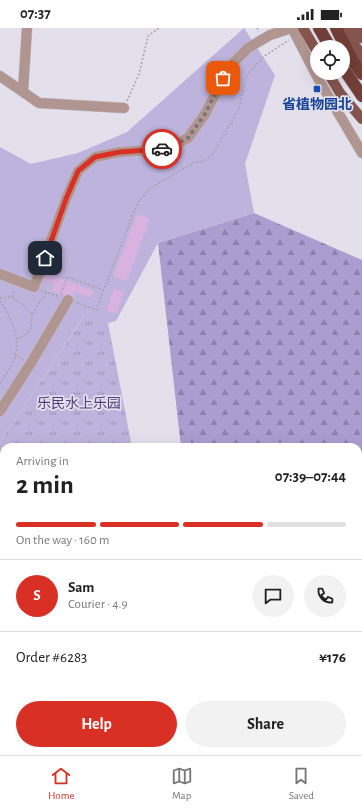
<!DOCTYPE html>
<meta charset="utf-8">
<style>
:root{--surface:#fff;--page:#f2f2f2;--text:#222;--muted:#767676;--line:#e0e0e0;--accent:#d93025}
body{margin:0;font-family:"Alegreya Sans","Noto Sans SC",sans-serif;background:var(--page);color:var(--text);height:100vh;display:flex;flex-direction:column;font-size:15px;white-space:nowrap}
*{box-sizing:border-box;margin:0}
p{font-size:13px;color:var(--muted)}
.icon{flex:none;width:22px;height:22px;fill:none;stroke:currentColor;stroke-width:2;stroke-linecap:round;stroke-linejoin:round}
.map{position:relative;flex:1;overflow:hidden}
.sheet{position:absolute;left:0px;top:415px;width:362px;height:312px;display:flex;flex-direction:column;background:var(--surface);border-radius:12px 12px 0 0;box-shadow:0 4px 16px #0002}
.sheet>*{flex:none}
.controls{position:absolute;left:310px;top:12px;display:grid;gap:8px}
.controls a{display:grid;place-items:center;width:40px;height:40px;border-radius:50%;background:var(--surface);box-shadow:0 4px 16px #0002;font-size:20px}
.pin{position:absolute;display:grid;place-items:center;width:34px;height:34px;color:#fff;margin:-17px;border-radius:8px;box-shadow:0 2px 6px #0006}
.courier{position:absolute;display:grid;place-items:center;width:40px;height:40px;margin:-20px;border:3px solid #d93025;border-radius:50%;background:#fff;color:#222;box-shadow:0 1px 5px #0007}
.headline em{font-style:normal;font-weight:700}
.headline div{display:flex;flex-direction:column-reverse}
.headline{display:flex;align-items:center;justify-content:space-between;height:68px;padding:0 16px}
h1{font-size:26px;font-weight:700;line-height:30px}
.bar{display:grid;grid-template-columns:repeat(4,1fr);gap:6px 4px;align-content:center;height:48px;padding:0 16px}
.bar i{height:5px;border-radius:3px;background:var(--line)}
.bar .current{background:var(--accent)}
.bar p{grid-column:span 4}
.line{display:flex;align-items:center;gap:10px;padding:0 16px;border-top:1px solid var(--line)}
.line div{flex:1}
.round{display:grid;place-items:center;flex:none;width:42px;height:42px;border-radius:21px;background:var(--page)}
.button{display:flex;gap:8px;margin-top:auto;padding:8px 16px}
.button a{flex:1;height:46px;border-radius:24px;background:var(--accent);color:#fff;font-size:16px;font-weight:700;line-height:46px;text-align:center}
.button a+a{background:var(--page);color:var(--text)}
.status{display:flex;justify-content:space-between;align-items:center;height:28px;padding:0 20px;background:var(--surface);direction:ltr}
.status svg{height:11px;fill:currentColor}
.menu{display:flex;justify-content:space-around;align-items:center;height:56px;border-top:1px solid var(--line);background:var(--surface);font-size:11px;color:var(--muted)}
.menu a{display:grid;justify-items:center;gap:2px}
.menu .current{color:var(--accent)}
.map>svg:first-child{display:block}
.forest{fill:url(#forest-firs)}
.park{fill:url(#park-tufts)}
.garden{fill:#beb3dc}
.building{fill:#d9b2df}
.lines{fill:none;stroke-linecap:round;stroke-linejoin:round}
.minor-casing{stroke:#c1bec9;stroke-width:11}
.major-casing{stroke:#c1bec9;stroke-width:11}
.highway-casing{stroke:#c1bec9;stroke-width:13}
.path{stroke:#a4a2ab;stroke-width:1.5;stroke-dasharray:2 2;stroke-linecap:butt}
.minor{stroke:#b19591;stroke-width:10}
.major{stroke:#84554e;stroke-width:10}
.highway{stroke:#723e37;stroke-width:12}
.done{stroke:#74737a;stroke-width:4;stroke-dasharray:0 7.2}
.route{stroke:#d93025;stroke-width:5}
.transit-dot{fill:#1a4fb4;stroke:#e3e0ec;stroke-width:1.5}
.labels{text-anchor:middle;stroke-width:3.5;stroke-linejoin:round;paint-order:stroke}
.transit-label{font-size:14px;font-weight:bold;fill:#164399;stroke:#e3e0ec}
.park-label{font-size:14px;fill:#513b7b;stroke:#e3e0ec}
</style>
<div class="status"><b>07:37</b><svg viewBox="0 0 49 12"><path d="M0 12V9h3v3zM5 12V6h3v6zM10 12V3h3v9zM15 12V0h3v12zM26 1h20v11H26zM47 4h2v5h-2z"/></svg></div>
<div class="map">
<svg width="362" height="727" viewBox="0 0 362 727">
<defs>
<pattern id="forest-firs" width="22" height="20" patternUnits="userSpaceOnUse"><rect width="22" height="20" fill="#ac9dd1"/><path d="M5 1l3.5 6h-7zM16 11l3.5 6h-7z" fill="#8d81ab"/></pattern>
<pattern id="park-tufts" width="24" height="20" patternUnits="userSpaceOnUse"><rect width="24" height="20" fill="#beb3dc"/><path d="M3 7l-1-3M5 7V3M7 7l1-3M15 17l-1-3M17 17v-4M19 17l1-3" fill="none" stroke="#9b93b4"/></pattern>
</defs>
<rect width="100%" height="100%" fill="#e3e0ec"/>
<path class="forest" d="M254 185 362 232V503L360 552 358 551V419H181L158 215Z"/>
<path class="park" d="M85 287 108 295 132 419H4V503L0 499V414Z"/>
<g class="garden">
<path d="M244 0 275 47 245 136 254 185 158 215 116 293 108 295 84 288 0 414V119L31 136 78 125 127 104Z"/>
<path d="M0 499 4 503V723H12L9 727H0Z"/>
</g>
<g class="building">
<path d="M137 186 150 191 127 253 113 248Z"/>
<path d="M46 245 94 263 91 270 75 264 73 269 68 266 64 267 52 263 54 256 43 252Z"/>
<path d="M114 261 124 264 116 286 106 282Z"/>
</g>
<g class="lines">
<g class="minor-casing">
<g id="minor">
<path d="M292 0 320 54 362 125"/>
<path d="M0 48 39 75 124 80"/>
<path d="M23 63 27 0"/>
<path d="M0 246 34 259 66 171 78 143 95 129 120 124 166 121 188 110 205 86 229 39 248 20 270 7 292 0"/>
<path d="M0 383 31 335 68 272"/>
</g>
</g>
<g class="major-casing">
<g id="major">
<path d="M303 0 317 24"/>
<path d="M346 0 362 30"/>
<path d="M357 0 362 10"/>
<path d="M328 45 340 65 362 91"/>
<path d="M358 562 362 560"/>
<path d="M358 571 362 569"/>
</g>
</g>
<g class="highway-casing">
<g id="highway">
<path d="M319 0 330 19"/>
<path d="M336 0 352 32 362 46"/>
<path d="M343 40 362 68"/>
</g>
</g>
<g class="path">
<path d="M257 0 259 4"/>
<path d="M127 73 139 46 148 8 159 0"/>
<path d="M41 262 60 269"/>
<path d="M61 266 67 249 104 262"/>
<path d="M12 269 14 261"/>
<path d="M0 270 12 269 22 276 32 286 31 298 27 306 17 311"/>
<path d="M0 273C10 287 21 310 15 328 12 338 6 347 0 355"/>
<path d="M77 275 96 282 137 176 149 161 193 135 204 133 212 127 238 83 247 47 263 29 289 12"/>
<path d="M32 286 42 271 46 264"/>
<path d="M15 327 23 331"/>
</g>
<use href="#minor" class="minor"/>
<use href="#major" class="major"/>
<use href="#highway" class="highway"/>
</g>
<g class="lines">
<path class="done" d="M162 121H166L188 110 205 86 223 50"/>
<path class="route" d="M45 230 66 171 78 143 95 129 120 124 162 121"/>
</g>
<rect class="transit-dot" x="313" y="57" width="8" height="8" rx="2"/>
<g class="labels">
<g class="transit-label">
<text x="317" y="81">省植物园北</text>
</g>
<g class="park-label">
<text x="79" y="380">乐民水上乐园</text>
</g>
</g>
</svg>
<div class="controls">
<a><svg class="icon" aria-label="locate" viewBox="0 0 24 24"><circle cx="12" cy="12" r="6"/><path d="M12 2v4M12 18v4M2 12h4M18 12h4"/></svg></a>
</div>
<div class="pin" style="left:223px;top:50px;background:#ea580c"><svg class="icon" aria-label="bag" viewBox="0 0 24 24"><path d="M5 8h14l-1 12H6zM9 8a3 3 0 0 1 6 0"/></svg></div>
<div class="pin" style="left:45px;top:230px;background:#1f2937"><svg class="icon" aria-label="home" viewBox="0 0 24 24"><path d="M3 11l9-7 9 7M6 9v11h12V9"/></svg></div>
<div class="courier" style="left:162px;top:121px"><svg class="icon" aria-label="car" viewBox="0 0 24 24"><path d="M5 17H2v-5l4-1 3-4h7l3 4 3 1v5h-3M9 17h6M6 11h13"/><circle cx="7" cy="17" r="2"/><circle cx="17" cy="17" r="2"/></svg></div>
<section class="sheet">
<div class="headline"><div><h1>2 min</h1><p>Arriving in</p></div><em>07:39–07:44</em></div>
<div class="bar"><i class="current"></i><i class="current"></i><i class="current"></i><i></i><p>On the way · 160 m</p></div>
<div class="line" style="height:72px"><b class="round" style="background:var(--accent);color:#fff">S</b><div><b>Sam</b><p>Courier · 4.9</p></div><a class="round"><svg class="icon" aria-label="chat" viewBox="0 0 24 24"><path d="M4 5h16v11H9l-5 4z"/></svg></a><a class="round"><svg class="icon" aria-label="phone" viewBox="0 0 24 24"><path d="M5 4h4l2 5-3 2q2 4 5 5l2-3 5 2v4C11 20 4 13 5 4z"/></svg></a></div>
<div class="line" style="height:52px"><div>Order #6283</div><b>¥176</b></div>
<div class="button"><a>Help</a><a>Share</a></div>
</section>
</div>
<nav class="menu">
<a class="current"><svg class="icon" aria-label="home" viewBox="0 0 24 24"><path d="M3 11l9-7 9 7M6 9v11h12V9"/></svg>Home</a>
<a><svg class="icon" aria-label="map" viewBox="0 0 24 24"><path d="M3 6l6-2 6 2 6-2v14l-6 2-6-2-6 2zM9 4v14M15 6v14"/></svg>Map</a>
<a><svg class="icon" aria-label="saved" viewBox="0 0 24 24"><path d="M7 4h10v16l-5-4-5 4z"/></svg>Saved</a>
</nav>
